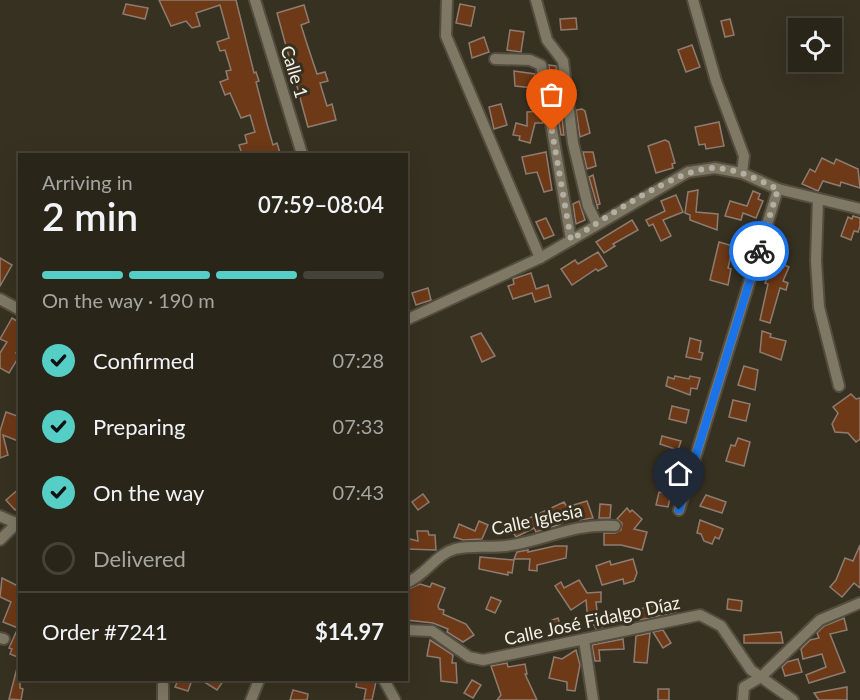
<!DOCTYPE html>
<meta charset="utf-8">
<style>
:root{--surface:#292519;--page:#312d22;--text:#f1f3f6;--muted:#a5a5a2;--line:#454238;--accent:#55cec6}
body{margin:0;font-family:Lato,sans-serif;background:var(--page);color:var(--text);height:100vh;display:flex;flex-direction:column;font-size:22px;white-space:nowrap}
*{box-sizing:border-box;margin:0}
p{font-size:20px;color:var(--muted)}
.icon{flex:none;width:33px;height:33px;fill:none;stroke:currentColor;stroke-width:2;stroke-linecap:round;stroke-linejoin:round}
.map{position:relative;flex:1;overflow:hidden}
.panel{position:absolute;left:18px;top:153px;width:390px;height:528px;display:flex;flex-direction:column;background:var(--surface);border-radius:0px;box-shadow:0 6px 24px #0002,0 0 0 2px var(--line)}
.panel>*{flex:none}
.controls{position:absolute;left:788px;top:18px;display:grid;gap:12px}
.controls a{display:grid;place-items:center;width:54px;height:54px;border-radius:0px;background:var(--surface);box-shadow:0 6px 24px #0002,0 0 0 2px var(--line);font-size:30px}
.pin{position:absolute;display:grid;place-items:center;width:51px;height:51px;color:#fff;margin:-62px -26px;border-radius:50% 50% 50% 0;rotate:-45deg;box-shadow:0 0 6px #0007}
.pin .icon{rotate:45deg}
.courier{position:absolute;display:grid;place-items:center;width:60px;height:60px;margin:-30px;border:4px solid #1a73e8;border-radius:50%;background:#fff;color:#222;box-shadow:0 2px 8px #0007}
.summary em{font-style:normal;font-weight:600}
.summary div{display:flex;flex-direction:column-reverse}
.summary{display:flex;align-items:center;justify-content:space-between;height:102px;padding:0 24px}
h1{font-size:39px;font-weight:600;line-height:45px}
.bar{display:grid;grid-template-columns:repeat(4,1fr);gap:9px 6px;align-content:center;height:72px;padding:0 24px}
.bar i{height:8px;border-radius:4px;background:var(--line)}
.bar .active{background:var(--accent)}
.bar p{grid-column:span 4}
.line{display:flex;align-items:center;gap:15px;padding:0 24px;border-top:2px solid var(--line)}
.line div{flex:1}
ol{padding:0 24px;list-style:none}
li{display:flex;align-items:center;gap:18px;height:66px}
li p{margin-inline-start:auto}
li .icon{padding:6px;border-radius:50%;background:var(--accent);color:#111;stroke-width:4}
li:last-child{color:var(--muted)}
li i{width:33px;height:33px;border:3px solid var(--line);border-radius:50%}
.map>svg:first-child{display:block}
.building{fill:#6d3917;stroke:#8f7c71;stroke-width:1.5}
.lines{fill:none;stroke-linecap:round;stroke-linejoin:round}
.minor-casing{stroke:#524d3f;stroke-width:14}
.minor{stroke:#7e7865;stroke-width:10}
.done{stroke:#b3aea2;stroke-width:6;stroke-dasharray:0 10.8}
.route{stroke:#1a73e8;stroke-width:8}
.labels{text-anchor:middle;stroke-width:6;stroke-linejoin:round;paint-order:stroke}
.street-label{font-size:18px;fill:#f6f2e8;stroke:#373121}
</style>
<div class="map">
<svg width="860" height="700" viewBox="0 0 860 700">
<rect width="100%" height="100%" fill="#373121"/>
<g class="building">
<path d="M159 0H236L254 73 256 72 259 81 256 82 267 124 273 145 277 143 280 153 242 154 239 145 247 143 245 135 255 132 250 115 241 118 230 93 225 95 220 82 228 79 226 71 231 70 225 50 220 51 217 42 229 38 220 5 196 13 200 26 192 28 186 21 171 26Z"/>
<path d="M126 4 148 8 145 19 123 14Z"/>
<path d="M460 4 475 7 471 26 456 23Z"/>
<path d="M304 5 309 22 301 25 307 44 317 74 325 72 328 81 320 83 327 106 332 104 336 120 308 127 277 13Z"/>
<path d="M576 18 577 29 561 30 560 19Z"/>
<path d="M730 19 734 35 725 37 721 21Z"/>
<path d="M510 30 524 32 521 52 507 50Z"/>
<path d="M484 37 489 52 472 58 469 43Z"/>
<path d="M692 45 700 67 686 72 678 50Z"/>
<path d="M549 65 556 66 558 82H551Z"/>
<path d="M514 71 535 74 533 88 515 86Z"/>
<path d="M555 100H560L564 135H561Z"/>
<path d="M501 104 507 125 494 129 489 107Z"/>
<path d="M582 109 585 111 590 133 580 137 576 110Z"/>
<path d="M541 111 543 123H535L530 143 519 140 520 136 513 135 516 123 527 126V112Z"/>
<path d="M719 122 724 146 706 149 705 144 699 145 695 127Z"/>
<path d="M665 140 669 142 675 163 672 164 673 168 656 173 648 146Z"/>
<path d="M546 152 552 190 544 192 537 172 526 174 522 157Z"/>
<path d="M583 152H593L596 166 587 169Z"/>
<path d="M822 158 834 164 836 159 858 169 860 188 841 182 840 186 823 181 818 191 802 184 810 169 815 172Z"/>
<path d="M593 175 600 204 597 205 598 209 589 177Z"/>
<path d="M698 190 696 212 718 214 717 230 690 220V215L685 213 688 192Z"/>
<path d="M753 191 760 194 758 199 763 201 756 218 743 213 741 220 725 216 730 201 747 206Z"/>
<path d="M676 195 683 212 663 220 671 236 661 241 653 224 649 226 646 220 665 211 661 201Z"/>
<path d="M579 201 585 220 576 224 573 204Z"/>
<path d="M853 216 860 218V226L858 232 854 231 851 240 841 236 848 217 852 219Z"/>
<path d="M546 218 554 235 544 239 536 222Z"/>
<path d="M632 220 638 230 613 244 615 246 604 253 596 242Z"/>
<path d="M719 242 733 246 728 268 731 269 728 285 710 280Z"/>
<path d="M598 252 607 266 598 271 596 269 572 285 561 269 575 260 578 264Z"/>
<path d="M0 258 12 265 0 286Z"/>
<path d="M769 259 789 267 783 281 788 283 786 290 780 288 770 323 760 320 768 284 765 283 770 271 765 269Z"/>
<path d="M531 273 536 289 548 285 551 297 535 302 532 293 513 299 508 286 514 284 513 279Z"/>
<path d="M428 288 431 300 416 305 412 293Z"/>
<path d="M12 318 20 323V347L16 353 20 355 9 373 0 368V353L7 342 0 339Z"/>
<path d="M762 331 771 334 770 337 786 341 781 360 760 352Z"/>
<path d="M481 333 495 356 482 362 471 337Z"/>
<path d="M690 338 701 341 699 352 703 353 701 360 686 357Z"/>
<path d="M744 366 758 370 755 390 738 385Z"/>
<path d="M675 376 689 379 690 376 700 378 697 389 691 388 690 395 666 386 668 377 674 379Z"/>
<path d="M851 394 856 399 860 398V439L856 442 848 433 835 432 832 424 838 413 833 407Z"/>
<path d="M733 400 750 404 746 421 729 417Z"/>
<path d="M672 406 689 410 686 423 669 419Z"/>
<path d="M6 412 20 417V436L18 441 3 435 8 455 0 458V431Z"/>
<path d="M662 436 681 441 678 450 660 444Z"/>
<path d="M738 438 750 442 744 466 726 461 731 445 735 446Z"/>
<path d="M20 488V506L15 510 6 500Z"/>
<path d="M659 492 671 494 668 507 656 505Z"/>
<path d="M423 494 429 502 418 510 412 502Z"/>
<path d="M706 495 726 502 722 513 700 506Z"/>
<path d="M587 501 593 518 580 520 579 514 558 525 536 532 534 528 516 537 510 527 564 502 567 507Z"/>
<path d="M600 504 611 505 610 518H599Z"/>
<path d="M627 508 630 512 632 510 642 519 634 529 647 532 642 550 621 545H604V533H615L621 530 622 523 617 519Z"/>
<path d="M700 520 723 529 719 539 715 537 712 544 704 541 701 534 697 533Z"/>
<path d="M479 521 488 525 482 539 463 540 454 537 459 524 475 531Z"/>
<path d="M417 531H428L429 535H435L436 550 406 549V538L418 541Z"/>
<path d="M860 545V588L854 583 842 597 830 587 836 580 845 558 853 561Z"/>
<path d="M555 546H567L566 558 537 565V571L529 570 530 559H514L517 552 528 550V552Z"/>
<path d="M480 557 514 560 512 573 508 572V575L479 569Z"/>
<path d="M633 559 637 573 634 581 624 584 623 579 602 585 596 566 610 561 611 565Z"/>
<path d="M2 578 20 587V658L10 654 12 649 9 648 18 628 3 622 11 602 0 597Z"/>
<path d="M579 580 587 593 601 592V602H596L598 619 603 617 606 626 596 629 587 611 586 600 571 610 555 586 561 582 564 588Z"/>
<path d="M432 583 445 588 438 606 439 609 444 610 443 614 466 624 474 635 463 642 447 632 448 629 433 623 406 620V590L420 584 430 587Z"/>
<path d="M491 597 501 601 495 613 486 609Z"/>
<path d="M728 599 742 601 741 611 727 609Z"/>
<path d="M677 601 676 612 640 620 639 609Z"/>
<path d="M558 618 562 631 553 634 549 621Z"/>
<path d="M844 618 847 630 830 634 845 672 809 683 806 675 826 667 822 654 803 659 801 649 810 640 819 638 817 633 824 626Z"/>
<path d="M663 630 671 643 663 648 653 632Z"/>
<path d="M781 632 783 643H744V635Z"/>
<path d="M650 633 647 663 634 662 636 636Z"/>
<path d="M623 639 624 649 599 650 600 661H595L592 645Z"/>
<path d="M430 640 453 655 452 663H456L457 683 441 681 440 658 427 656Z"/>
<path d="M576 650 580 665 575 691 567 690V682L549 678 554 657 562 659Z"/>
<path d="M798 659 802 672 785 676 782 667 787 662Z"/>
<path d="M507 663 508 667 525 664 527 674H525L537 700H497L501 695 491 666Z"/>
<path d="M17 668H20V688L23 689 21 700 9 699Z"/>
<path d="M178 680H192L188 691 175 687Z"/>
<path d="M201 680H224L217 690Z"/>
<path d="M357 680 376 682 372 700H364L366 689 356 687Z"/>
<path d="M472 680 481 685 473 698 464 693Z"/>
<path d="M847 687V700H819L814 693Z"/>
<rect x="658" y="689" width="11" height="11"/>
<path d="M293 690 308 694 307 700H290Z"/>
</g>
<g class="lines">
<g class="minor-casing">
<g id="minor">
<path d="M255 0 302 154"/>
<path d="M447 0 446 36 540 258"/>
<path d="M536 0 547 40 563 61 573 143 588 206 597 224"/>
<path d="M693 0 716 81 744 156 742 173"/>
<path d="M495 59 530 60 541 65 571 240"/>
<path d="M818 199 816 261 819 307 839 386"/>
<path d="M0 299 20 310"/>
<path d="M406 320 540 258 688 172 715 168 742 173 778 189 860 209"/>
<path d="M679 510 778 189"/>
<path d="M0 516 20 525"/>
<path d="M0 540 20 520"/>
<path d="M406 583C425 576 436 554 455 549 471 545 490 548 506 546 546 541 571 523 615 526"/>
<path d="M406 630 432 631 469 657 483 660 700 615 721 626 751 670 793 700"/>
<path d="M0 638 4 639"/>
<path d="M584 640 593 700"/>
<path d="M384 680 395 700"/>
<path d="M163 700V685"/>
<path d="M251 700 259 680"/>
<path d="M743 700 744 687 761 677 820 620 860 603"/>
</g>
</g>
<use href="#minor" class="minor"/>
</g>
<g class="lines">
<path class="done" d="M552 131 571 240C604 219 676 169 713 168 737 168 758 180 778 189L759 251"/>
<path class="route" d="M679 510 759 251"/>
</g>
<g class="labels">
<g class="street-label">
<text transform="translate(294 72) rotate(73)" y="6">Calle 1</text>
<text transform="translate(537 520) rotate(-12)" y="6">Calle Iglesia</text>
<text transform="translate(592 621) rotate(-12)" y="6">Calle José Fidalgo Díaz</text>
</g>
</g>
</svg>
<div class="controls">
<a><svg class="icon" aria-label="locate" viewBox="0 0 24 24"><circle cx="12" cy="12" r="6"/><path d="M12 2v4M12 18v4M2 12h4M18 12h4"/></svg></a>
</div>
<div class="pin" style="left:552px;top:131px;background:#ea580c"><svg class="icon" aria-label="bag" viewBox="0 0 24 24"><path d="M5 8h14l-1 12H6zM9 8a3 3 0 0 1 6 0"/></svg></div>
<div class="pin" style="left:679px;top:510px;background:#1f2937"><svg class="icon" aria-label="home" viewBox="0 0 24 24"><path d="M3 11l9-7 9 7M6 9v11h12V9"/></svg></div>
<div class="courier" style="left:759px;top:251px"><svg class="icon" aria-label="bike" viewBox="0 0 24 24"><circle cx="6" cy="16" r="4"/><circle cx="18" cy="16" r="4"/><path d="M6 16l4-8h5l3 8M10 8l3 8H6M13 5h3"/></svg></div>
<section class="panel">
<div class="summary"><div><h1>2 min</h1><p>Arriving in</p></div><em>07:59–08:04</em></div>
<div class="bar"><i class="active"></i><i class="active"></i><i class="active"></i><i></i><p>On the way · 190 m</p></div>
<ol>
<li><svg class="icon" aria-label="check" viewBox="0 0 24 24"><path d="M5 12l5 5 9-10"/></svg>Confirmed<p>07:28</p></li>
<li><svg class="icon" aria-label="check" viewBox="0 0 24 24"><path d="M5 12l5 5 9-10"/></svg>Preparing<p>07:33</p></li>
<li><svg class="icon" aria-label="check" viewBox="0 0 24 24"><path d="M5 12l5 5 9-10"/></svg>On the way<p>07:43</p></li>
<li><i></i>Delivered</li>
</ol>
<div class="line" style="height:78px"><div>Order #7241</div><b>$14.97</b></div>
</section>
</div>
